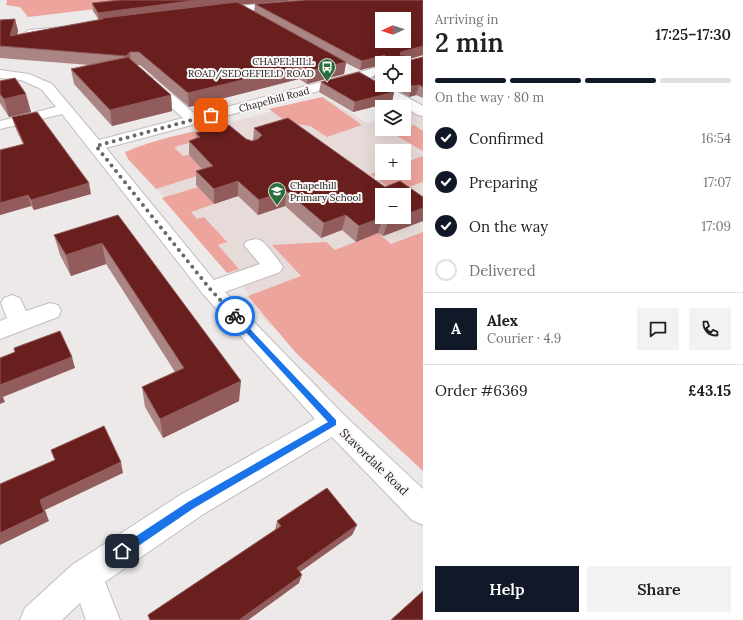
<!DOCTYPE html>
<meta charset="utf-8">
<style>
:root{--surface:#fff;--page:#f2f2f2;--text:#202124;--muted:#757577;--line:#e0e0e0;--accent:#111827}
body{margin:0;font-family:Lora,serif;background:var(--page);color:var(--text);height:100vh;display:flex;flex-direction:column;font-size:15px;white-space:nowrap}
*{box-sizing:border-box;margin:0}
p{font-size:13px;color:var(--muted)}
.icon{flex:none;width:22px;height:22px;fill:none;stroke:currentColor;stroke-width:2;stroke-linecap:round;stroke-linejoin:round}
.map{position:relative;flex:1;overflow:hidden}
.side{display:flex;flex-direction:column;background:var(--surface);width:320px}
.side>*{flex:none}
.needle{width:26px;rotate:267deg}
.controls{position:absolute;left:375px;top:12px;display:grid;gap:8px}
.controls a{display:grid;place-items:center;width:36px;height:36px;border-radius:0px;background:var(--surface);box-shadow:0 4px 16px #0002;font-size:20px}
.pin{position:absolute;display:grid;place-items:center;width:34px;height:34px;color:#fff;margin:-17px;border-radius:8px;box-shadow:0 2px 6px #0006}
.courier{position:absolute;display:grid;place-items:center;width:40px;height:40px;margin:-20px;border:3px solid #1a73e8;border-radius:50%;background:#fff;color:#222;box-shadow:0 1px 5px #0007}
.summary em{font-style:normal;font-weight:600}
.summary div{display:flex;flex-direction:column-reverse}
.summary{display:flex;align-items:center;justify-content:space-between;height:68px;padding:0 12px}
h1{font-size:26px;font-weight:600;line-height:30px}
.bar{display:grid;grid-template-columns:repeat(4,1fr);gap:6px 4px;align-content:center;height:48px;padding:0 12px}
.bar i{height:5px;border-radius:3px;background:var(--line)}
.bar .selected{background:var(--accent)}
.bar p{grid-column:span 4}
.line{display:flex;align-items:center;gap:10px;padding:0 12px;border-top:1px solid var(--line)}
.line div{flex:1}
.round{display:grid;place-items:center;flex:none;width:42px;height:42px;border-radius:0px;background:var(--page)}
ol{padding:0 12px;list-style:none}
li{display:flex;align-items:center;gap:12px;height:44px}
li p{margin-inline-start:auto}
li .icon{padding:4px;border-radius:50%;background:var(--accent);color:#fff;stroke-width:4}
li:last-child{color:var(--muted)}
li i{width:22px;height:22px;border:2px solid var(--line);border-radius:50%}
.cta{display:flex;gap:8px;margin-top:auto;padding:8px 12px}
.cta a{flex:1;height:46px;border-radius:0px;background:var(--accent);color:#fff;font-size:16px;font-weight:600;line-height:46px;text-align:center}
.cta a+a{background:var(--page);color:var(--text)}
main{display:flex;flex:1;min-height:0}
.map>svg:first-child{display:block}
.built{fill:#e7dbd9;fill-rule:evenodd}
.green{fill:#eda49d}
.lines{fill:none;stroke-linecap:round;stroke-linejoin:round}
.minor-casing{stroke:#c1bdbd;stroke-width:2}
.minor{fill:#fff;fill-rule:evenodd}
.wall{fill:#ab8484}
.shaded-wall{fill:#915c5b}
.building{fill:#691f1e;stroke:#915c5b;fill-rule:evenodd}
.route{fill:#1a73e8}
.done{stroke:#696767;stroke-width:4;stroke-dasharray:0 7.2}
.labels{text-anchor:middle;stroke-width:4;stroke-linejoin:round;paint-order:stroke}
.far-poi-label{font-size:10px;fill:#222121;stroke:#faf7f6;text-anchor:end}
.far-street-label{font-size:10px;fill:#222121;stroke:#faf7f6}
.street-label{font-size:12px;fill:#222121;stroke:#faf7f6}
</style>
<main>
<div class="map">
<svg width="423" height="620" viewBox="0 0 423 620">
<rect width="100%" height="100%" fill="#ede9e9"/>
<path class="built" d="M324 97 367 123 382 119V129H404V112L409 111 423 118V462L256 312 262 309 133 162 141 147ZM382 151H404V173H382ZM382 195H404V217H382Z"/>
<g class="green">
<path d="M7 0H172L28 17 20 7 6 5Z"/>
<path d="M322 97 362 125 327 137 310 126 288 123 269 109Z"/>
<path d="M414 125 423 131V151L392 133Z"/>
<path d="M219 126 232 138 212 137 174 147 183 156 189 155 206 173 156 189 128 159 125 152C155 139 187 133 219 126Z"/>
<path d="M423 156V182L395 192 370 174 382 170V173H404V163Z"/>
<path d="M198 187 214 204 191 212 197 219 204 217 227 242 218 245 239 269 227 273 162 198Z"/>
<path d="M423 232V471L296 353 248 296 301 276 272 245 326 242 335 250 378 233 391 244Z"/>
</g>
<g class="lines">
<g class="minor-casing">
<g id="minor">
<path d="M284 2 287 3 289 5 287 7 219 14 214 11 219 8Z"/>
<path d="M62 27 67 30 66 32 29 36 24 33 29 30Z"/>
<path d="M382 66V74L370 77 423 106V116L418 115 362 83 360 80 106 148 214 280 260 264 244 245 247 241C252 240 255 238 260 240 266 243 279 261 283 267L280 272 225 292 343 414 423 489V525L412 520 332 437 202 515 105 582 120 620H86L80 603 62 620H20L25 608 72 565 180 495 315 419 203 294 62 114 0 129V121L56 107 42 90 37 87 21 80 0 78V70L29 74 52 84 99 140 183 118 144 84 143 81 144 78H154L196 115Z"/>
<path d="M12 295 20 298 26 311 50 303 58 305 61 311 58 317 0 339V321L7 318 1 303 4 298Z"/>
</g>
</g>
<use href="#minor" class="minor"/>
</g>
<g class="wall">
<path d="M423 0V55L405 60 407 61 423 57V98L416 95 409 97 388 85H404V63H382L360 70 346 63 344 74 307 84 299 79 189 107 140 65H136L171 95 172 111 112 126 74 84 71 69 89 65 0 58V20L15 19 18 31 17 35 99 20 93 11 92 3 241 5 254 12 255 4Z"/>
<path d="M382 66V82L374 78 376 68Z"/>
<path d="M0 81 31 112 9 117 0 103Z"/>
<path d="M321 82 394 92 392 102 353 112 319 92Z"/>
<path d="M12 117 91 194 34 210 31 206 0 215 23 144 15 127Z"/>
<path d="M254 128 385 187 423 197V221L383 236 378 233 356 242 342 230 321 238 285 206 258 215 238 196 214 204 196 185V171L202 169 189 155V141L196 138V133L246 139 252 141H253Z"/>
<path d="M118 215 239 401 163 438 145 407 142 387 175 372 106 264 71 276 60 255 54 235Z"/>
<path d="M277 521 357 525 352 535 300 572 299 583 248 620H150L148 615 275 530Z"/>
</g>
<g class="shaded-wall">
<path d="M198 0H298L204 8 103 18V21H99L98 13Z"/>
<path d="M15 19 18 31 14 47 10 36Z"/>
<path d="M423 46V55L399 62 401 52Z"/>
<path d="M130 52 131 64 128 69 126 56Z"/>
<path d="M385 55 383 63H382V65L360 70 362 61Z"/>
<path d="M346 62 344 74 307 84 309 71Z"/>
<path d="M300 66 299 79 189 107 188 93Z"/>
<path d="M419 85 416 95 409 97 412 86Z"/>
<path d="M394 92 392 102 353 112 355 102Z"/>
<path d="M26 94 31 112 9 117 4 99Z"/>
<path d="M171 95 172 111 112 126 110 110Z"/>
<path d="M238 181V196L214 204V189Z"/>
<path d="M89 183 91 194 34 210 31 200Z"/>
<path d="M286 191 285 206 258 215 259 200Z"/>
<path d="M28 195 31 206 0 215V203Z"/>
<path d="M423 208V221L383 236 388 221 399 217H404V215Z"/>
<path d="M346 215 342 230 321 238 324 223Z"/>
<path d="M383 217 378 233 356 242 359 226Z"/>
<path d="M102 243 106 264 71 276 66 255Z"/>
<path d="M72 357 75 368 3 397 5 402 0 404V385Z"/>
<path d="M241 381 239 401 163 438 160 419Z"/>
<path d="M121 462 123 473 45 510 49 521 0 545V533L40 500Z"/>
<path d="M357 525 352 535 294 576 297 568Z"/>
<path d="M302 575 299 583 248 620H239Z"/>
</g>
<g class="building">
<path d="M120 0H198L98 13 92 3Z"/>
<path d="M305 0H423V46L401 52 400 55H405V59L407 61 423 57V87L419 85 412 86 404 82V63H385V55L362 61 255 4ZM382 19H404V41H382Z"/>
<path d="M237 2 346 62 309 71 300 66 188 93 139 52H130L126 56 0 46V20L15 19 10 36 103 19V18Z"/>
<path d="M128 57 171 95 110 110 71 69Z"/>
<path d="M382 66V71L376 68Z"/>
<path d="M359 72 382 85 394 92 355 102 321 82Z"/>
<path d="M15 78 26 94 4 99 0 94V81Z"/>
<path d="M37 112 89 183 31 200 28 195 0 203V150L24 144 12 117Z"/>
<path d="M288 118 385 187 400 181 423 197V208L404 215V195H382V217H399L388 221 383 217 359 226 346 215 324 223 286 191 259 200 238 181 214 189 196 171 213 166 189 141 200 137 196 133 229 125 246 139 252 141 258 139 262 135 254 128Z"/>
<path d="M118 215 241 381 160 419 142 387 184 368 102 243 66 255 54 235Z"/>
<path d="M60 331 72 357 0 385V358L15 352 14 348Z"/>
<path d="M104 426 121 462 40 500 44 512 0 533V484L55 460 51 450Z"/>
<path d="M327 488 357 525 297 568 302 575 239 620H150L148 615 281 526 277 521Z"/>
<path d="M423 591V620H391Z"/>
</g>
<path class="route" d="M235 313 336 420V425L194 508 125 555 122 556 118 555 117 551 118 548 188 502 328 422 232 317 231 316Z"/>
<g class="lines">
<path class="done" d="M211 115 96 146 210 289 235 316"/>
</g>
<defs>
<g id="bus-pin" transform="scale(0.9)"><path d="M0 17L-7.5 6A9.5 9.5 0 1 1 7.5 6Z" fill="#296f3b" stroke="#faf7f6"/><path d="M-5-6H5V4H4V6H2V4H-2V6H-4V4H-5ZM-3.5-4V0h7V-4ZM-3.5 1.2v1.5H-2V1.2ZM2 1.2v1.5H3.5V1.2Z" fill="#fff"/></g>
<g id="school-pin" transform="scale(0.9)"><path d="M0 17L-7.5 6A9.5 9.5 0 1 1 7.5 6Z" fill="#296f3b" stroke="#faf7f6"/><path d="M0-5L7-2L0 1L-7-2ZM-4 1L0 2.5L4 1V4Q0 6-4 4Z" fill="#fff"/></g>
</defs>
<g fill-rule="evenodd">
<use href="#bus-pin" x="327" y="67"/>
<use href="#school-pin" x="277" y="191"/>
</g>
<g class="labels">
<g class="far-poi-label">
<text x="314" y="65">CHAPELHILL<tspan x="314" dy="12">ROAD/SEDGEFIELD ROAD</tspan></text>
<text x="290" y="189" text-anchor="start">Chapelhill<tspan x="290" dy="12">Primary School</tspan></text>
</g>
<g class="far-street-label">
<text transform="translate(274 99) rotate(-15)" y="4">Chapelhill Road</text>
</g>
<g class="street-label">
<text transform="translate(374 462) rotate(44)" y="4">Stavordale Road</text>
</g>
</g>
</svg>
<div class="controls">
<a><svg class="needle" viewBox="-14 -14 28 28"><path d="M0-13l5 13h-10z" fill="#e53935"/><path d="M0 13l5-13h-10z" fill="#757577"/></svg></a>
<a><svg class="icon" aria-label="locate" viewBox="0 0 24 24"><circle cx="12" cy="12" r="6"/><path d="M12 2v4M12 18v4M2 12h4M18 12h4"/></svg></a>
<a><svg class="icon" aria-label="layers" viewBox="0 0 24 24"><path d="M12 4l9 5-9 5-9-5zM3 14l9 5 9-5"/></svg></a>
<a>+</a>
<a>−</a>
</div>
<div class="pin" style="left:211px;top:115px;background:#ea580c"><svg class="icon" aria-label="bag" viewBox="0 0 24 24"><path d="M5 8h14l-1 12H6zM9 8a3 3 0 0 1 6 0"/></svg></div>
<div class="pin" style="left:122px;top:551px;background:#1f2937"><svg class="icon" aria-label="home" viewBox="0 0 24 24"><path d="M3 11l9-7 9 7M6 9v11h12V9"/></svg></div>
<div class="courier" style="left:235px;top:316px"><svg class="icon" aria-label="bike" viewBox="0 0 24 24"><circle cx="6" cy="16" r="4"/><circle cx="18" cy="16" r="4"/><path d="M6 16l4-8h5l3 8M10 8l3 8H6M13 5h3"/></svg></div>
</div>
<section class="side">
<div class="summary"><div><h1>2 min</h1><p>Arriving in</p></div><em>17:25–17:30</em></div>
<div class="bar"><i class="selected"></i><i class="selected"></i><i class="selected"></i><i></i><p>On the way · 80 m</p></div>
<ol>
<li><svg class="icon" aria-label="check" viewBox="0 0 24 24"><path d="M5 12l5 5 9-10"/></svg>Confirmed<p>16:54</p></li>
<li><svg class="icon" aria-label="check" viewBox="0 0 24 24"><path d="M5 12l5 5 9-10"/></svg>Preparing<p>17:07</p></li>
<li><svg class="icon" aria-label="check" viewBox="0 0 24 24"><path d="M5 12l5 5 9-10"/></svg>On the way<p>17:09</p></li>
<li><i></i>Delivered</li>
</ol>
<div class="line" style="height:72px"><b class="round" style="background:var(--accent);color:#fff">A</b><div><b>Alex</b><p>Courier · 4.9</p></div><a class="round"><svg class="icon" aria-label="chat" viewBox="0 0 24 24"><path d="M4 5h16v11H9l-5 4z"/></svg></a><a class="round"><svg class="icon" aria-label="phone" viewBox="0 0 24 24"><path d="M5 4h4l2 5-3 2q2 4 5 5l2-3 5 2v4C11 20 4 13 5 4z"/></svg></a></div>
<div class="line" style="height:52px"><div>Order #6369</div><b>£43.15</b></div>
<div class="cta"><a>Help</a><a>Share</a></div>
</section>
</main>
